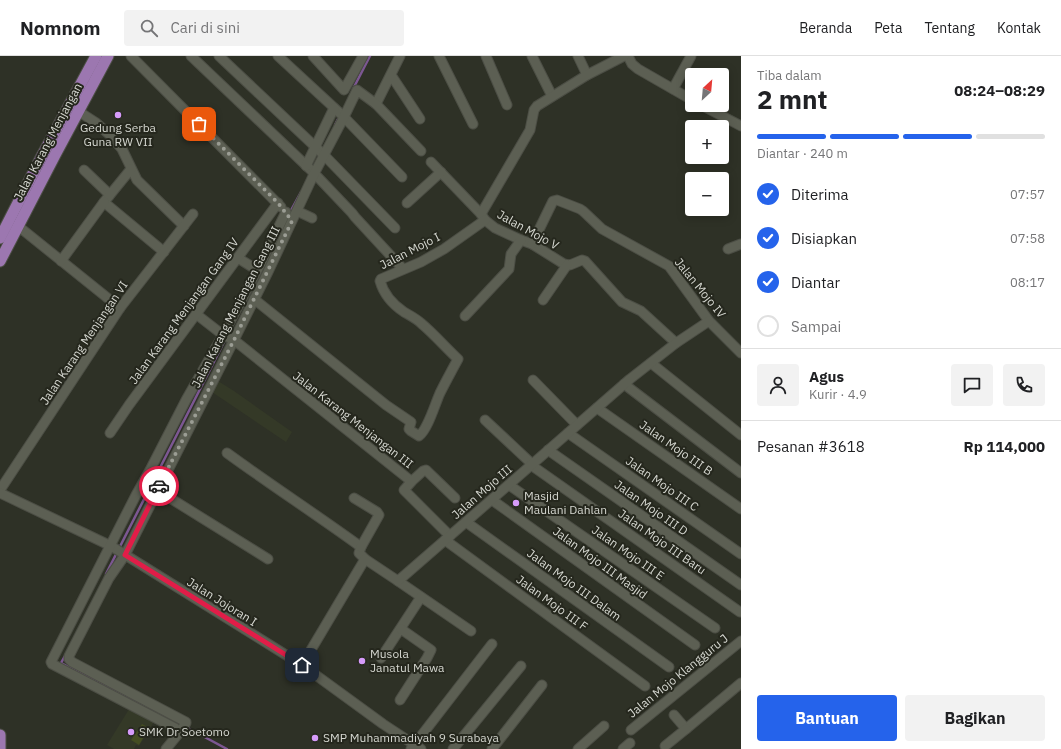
<!DOCTYPE html>
<html lang="id">
<meta charset="utf-8">
<style>
:root{--surface:#fff;--page:#f2f2f2;--text:#202124;--muted:#757577;--line:#e0e0e0;--accent:#2563eb}
body{margin:0;font-family:"IBM Plex Sans",sans-serif;background:var(--page);color:var(--text);height:100vh;display:flex;flex-direction:column;font-size:15px;white-space:nowrap}
*{box-sizing:border-box;margin:0}
p{font-size:13px;color:var(--muted)}
.icon{flex:none;width:22px;height:22px;fill:none;stroke:currentColor;stroke-width:2;stroke-linecap:round;stroke-linejoin:round}
.map{position:relative;flex:1;overflow:hidden}
.side{display:flex;flex-direction:column;background:var(--surface);width:320px}
.side>*{flex:none}
.needle{width:26px;rotate:26deg}
.controls{position:absolute;left:685px;top:12px;display:grid;gap:8px}
.controls a{display:grid;place-items:center;width:44px;height:44px;border-radius:4px;background:var(--surface);box-shadow:0 2px 10px #0003;font-size:20px}
.pin{position:absolute;display:grid;place-items:center;width:34px;height:34px;color:#fff;margin:-17px;border-radius:8px;box-shadow:0 2px 6px #0006}
.courier{position:absolute;display:grid;place-items:center;width:40px;height:40px;margin:-20px;border:3px solid #e11d48;border-radius:50%;background:#fff;color:#222;box-shadow:0 1px 5px #0007}
.summary em{font-style:normal;font-weight:700}
.summary div{display:flex;flex-direction:column-reverse}
.summary{display:flex;align-items:center;justify-content:space-between;height:68px;padding:0 16px}
h1{font-size:26px;font-weight:700;line-height:30px}
.bar{display:grid;grid-template-columns:repeat(4,1fr);gap:6px 4px;align-content:center;height:48px;padding:0 16px}
.bar i{height:5px;border-radius:3px;background:var(--line)}
.bar .on{background:var(--accent)}
.bar p{grid-column:span 4}
.line{display:flex;align-items:center;gap:10px;padding:0 16px;border-top:1px solid var(--line)}
.line div{flex:1}
.round{display:grid;place-items:center;flex:none;width:42px;height:42px;border-radius:4px;background:var(--page)}
ol{padding:0 16px;list-style:none}
li{display:flex;align-items:center;gap:12px;height:44px}
li p{margin-inline-start:auto}
li .icon{padding:4px;border-radius:50%;background:var(--accent);color:#fff;stroke-width:4}
li:last-child{color:var(--muted)}
li i{width:22px;height:22px;border:2px solid var(--line);border-radius:50%}
.primary-button{display:flex;gap:8px;margin-top:auto;padding:8px 16px}
.primary-button a{flex:1;height:46px;border-radius:4px;background:var(--accent);color:#fff;font-size:16px;font-weight:700;line-height:46px;text-align:center}
.primary-button a+a{background:var(--page);color:var(--text)}
header{display:flex;align-items:center;gap:24px;box-sizing:border-box;height:56px;padding:0 20px;background:var(--surface);border-bottom:1px solid var(--line)}
header strong{font-size:19px}
nav{display:flex;gap:22px;margin-inline-start:auto;font-size:14px}
.search{width:280px;height:36px;background:var(--page);display:flex;align-items:center;gap:10px;box-sizing:border-box;padding:0 14px;border-radius:4px;color:var(--muted);font-size:15px}
main{display:flex;flex:1;min-height:0}
.map>svg:first-child{display:block}
.built{fill:#343927}
.green{fill:#444d22}
.lines{fill:none;stroke-linecap:round;stroke-linejoin:round}
.stream{stroke:#7c5792;stroke-width:2.5}
.minor-casing{stroke:#4c4e45;stroke-width:11}
.major-casing{stroke:#4c4e45;stroke-width:13}
.minor{stroke:#5c5f53;stroke-width:9}
.major{stroke:#9c77b0;stroke-width:11}
.done{stroke:#9b9d94;stroke-width:4;stroke-dasharray:0 7.2}
.route{stroke:#e11d48;stroke-width:5}
.poi-dot{fill:#d69bfa;stroke:#25271d;stroke-width:1.5}
.labels{text-anchor:middle;stroke-width:4;stroke-linejoin:round;paint-order:stroke}
.poi-label{font-size:12px;fill:#d5d7d0;stroke:#25271d;text-anchor:start}
.street-label{font-size:12px;fill:#d5d7d0;stroke:#25271d}
</style>
<header>
<strong>Nomnom</strong>
<div class="search"><svg class="icon" aria-label="search" viewBox="0 0 24 24"><circle cx="10" cy="10" r="6"/><path d="M15 15l6 6"/></svg>Cari di sini</div>
<nav><a>Beranda</a><a>Peta</a><a>Tentang</a><a>Kontak</a></nav>
</header>
<main>
<div class="map">
<svg width="741" height="693" viewBox="0 0 741 693">
<rect width="100%" height="100%" fill="#2e3126"/>
<g class="built">
<path d="M218 325 234 335 292 376 286 386 212 336Z"/>
<path d="M131 650 155 664 139 690 136 689 134 693H114L107 689Z"/>
</g>
<path class="green" d="M142 668 149 672 139 689 131 684Z"/>
<g class="lines">
<g class="stream">
<path d="M353 33 370 0"/>
<path d="M335 69 340 59"/>
<path d="M289 158 301 136"/>
<path d="M106 518 226 282"/>
<path d="M66 598 61 607 181 669"/>
<path d="M186 671 227 693"/>
</g>
<g class="minor-casing">
<g id="minor">
<path d="M131 0 281 151"/>
<path d="M191 0 313 116 352 157 355 161 403 213"/>
<path d="M219 0 324 99 395 172"/>
<path d="M278 0 342 59 402 121"/>
<path d="M313 0 344 34 363 0"/>
<path d="M439 0 473 68"/>
<path d="M486 0 507 49"/>
<path d="M532 0 552 40"/>
<path d="M578 0 587 19"/>
<path d="M628 0 632 8 638 13 692 44"/>
<path d="M391 19 420 63"/>
<path d="M673 33 691 0"/>
<path d="M376 48 400 0"/>
<path d="M701 49 741 70"/>
<path d="M78 55 95 66 110 79 122 93 137 124 184 170"/>
<path d="M431 106 481 158 485 164 495 172 521 184 532 188 564 208 570 209 582 204 585 205 622 246 641 255 676 287"/>
<path d="M306 110 334 52"/>
<path d="M84 114 109 138V140L104 146 105 147 164 196"/>
<path d="M109 140 131 113"/>
<path d="M407 147 441 116"/>
<path d="M297 155 312 162"/>
<path d="M481 158 530 74 534 54 537 50 587 19 624 0"/>
<path d="M18 170 120 252"/>
<path d="M532 188 553 145 557 144 580 153 583 155 602 173 669 210 709 265 741 297"/>
<path d="M728 193 741 188"/>
<path d="M238 202 257 214"/>
<path d="M61 205 104 146"/>
<path d="M254 243 386 349 411 366 409 373 411 375 419 380C428 373 435 348 440 337 446 325 452 314 458 303 446 292 435 279 422 268 417 263 411 260 404 256 392 248 384 239 380 225L381 223 421 206 444 193 485 164"/>
<path d="M543 244 567 209"/>
<path d="M196 258 223 279 234 284 411 425"/>
<path d="M465 260 509 213 511 198 521 184"/>
<path d="M651 307 741 379"/>
<path d="M533 324 577 369"/>
<path d="M624 328 741 417"/>
<path d="M597 352 741 453"/>
<path d="M485 364 532 408"/>
<path d="M110 377 129 349 278 147"/>
<path d="M568 377 741 498"/>
<path d="M548 394 741 529"/>
<path d="M227 397C271 429 317 459 361 491L359 497 365 503"/>
<path d="M531 409 740 556"/>
<path d="M509 429 715 572"/>
<path d="M0 434 120 252 193 158"/>
<path d="M157 434 268 503"/>
<path d="M0 437 111 490 302 609 383 668 421 693"/>
<path d="M354 442 377 456 379 459 361 491"/>
<path d="M492 444 695 589"/>
<path d="M466 466 669 611"/>
<path d="M450 480 404 434 412 425 423 415 426 414 455 442"/>
<path d="M445 484 645 630"/>
<path d="M398 525 471 575"/>
<path d="M381 602 421 541"/>
<path d="M302 609 365 503 398 525 630 323 676 287 709 265"/>
<path d="M400 644 427 602 431 594 401 573"/>
<path d="M674 659 686 673 741 627"/>
<path d="M631 674 741 585"/>
<path d="M179 677 186 667V666L72 606 69 603V600L109 522 125 499 234 284 268 216 314 118 344 61 357 34 376 48 421 95"/>
<path d="M665 690 686 673"/>
<path d="M166 693 179 677 175 672 52 608 51 606 136 439 150 414 186 344 223 279 259 211 286 156"/>
<path d="M411 693 492 588"/>
<path d="M453 693 521 610"/>
<path d="M492 693 542 629"/>
<path d="M578 693 604 670"/>
<path d="M623 693 630 687"/>
</g>
</g>
<g class="major-casing">
<g id="major">
<path d="M0 182 43 98 96 0"/>
<path d="M0 205 55 99 108 0"/>
<path d="M0 679V693"/>
</g>
</g>
<use href="#minor" class="minor"/>
<use href="#major" class="major"/>
</g>
<g class="lines">
<path class="done" d="M159 430 234 284 292 165 278 147 199 68"/>
<path class="route" d="M159 430 125 499 302 609"/>
</g>
<g class="poi-dot">
<circle cx="118" cy="59" r="4"/>
<circle cx="516" cy="447" r="4"/>
<circle cx="362" cy="605" r="4"/>
<circle cx="131" cy="676" r="4"/>
<circle cx="315" cy="682" r="4"/>
</g>
<g class="labels">
<g class="poi-label">
<text x="118" y="76" text-anchor="middle">Gedung Serba<tspan x="118" dy="14">Guna RW VII</tspan></text>
<text x="524" y="444">Masjid<tspan x="524" dy="14">Maulani Dahlan</tspan></text>
<text x="370" y="602">Musola<tspan x="370" dy="14">Janatul Mawa</tspan></text>
<text x="139" y="680">SMK Dr Soetomo</text>
<text x="323" y="686">SMP Muhammadiyah 9 Surabaya</text>
</g>
<g class="street-label">
<text transform="translate(48 86) rotate(-62)" y="4">Jalan Karang Menjangan</text>
<text transform="translate(528 174) rotate(29)" y="4">Jalan Mojo V</text>
<text transform="translate(410 195) rotate(-27)" y="4">Jalan Mojo I</text>
<text transform="translate(700 232) rotate(51)" y="4">Jalan Mojo IV</text>
<text transform="translate(236 251) rotate(-63)" y="4">Jalan Karang Menjangan Gang III</text>
<text transform="translate(184 255) rotate(-54)" y="4">Jalan Karang Menjangan Gang IV</text>
<text transform="translate(84 287) rotate(-56)" y="4">Jalan Karang Menjangan VI</text>
<text transform="translate(353 364) rotate(38)" y="4">Jalan Karang Menjangan III</text>
<text transform="translate(676 392) rotate(35)" y="4">Jalan Mojo III B</text>
<text transform="translate(662 428) rotate(35)" y="4">Jalan Mojo III C</text>
<text transform="translate(482 436) rotate(-41)" y="4">Jalan Mojo III</text>
<text transform="translate(651 452) rotate(35)" y="4">Jalan Mojo III D</text>
<text transform="translate(662 486) rotate(35)" y="4">Jalan Mojo III Baru</text>
<text transform="translate(628 497) rotate(35)" y="4">Jalan Mojo III E</text>
<text transform="translate(600 507) rotate(36)" y="4">Jalan Mojo III Masjid</text>
<text transform="translate(574 529) rotate(36)" y="4">Jalan Mojo III Dalam</text>
<text transform="translate(222 546) rotate(32)" y="4">Jalan Jojoran I</text>
<text transform="translate(552 547) rotate(36)" y="4">Jalan Mojo III F</text>
<text transform="translate(678 620) rotate(-39)" y="4">Jalan Mojo Klangguru J</text>
</g>
</g>
</svg>
<div class="controls">
<a><svg class="needle" viewBox="-14 -14 28 28"><path d="M0-13l5 13h-10z" fill="#e53935"/><path d="M0 13l5-13h-10z" fill="#757577"/></svg></a>
<a>+</a>
<a>−</a>
</div>
<div class="pin" style="left:199px;top:68px;background:#ea580c"><svg class="icon" aria-label="bag" viewBox="0 0 24 24"><path d="M5 8h14l-1 12H6zM9 8a3 3 0 0 1 6 0"/></svg></div>
<div class="pin" style="left:302px;top:609px;background:#1f2937"><svg class="icon" aria-label="home" viewBox="0 0 24 24"><path d="M3 11l9-7 9 7M6 9v11h12V9"/></svg></div>
<div class="courier" style="left:159px;top:430px"><svg class="icon" aria-label="car" viewBox="0 0 24 24"><path d="M5 17H2v-5l4-1 3-4h7l3 4 3 1v5h-3M9 17h6M6 11h13"/><circle cx="7" cy="17" r="2"/><circle cx="17" cy="17" r="2"/></svg></div>
</div>
<section class="side">
<div class="summary"><div><h1>2 mnt</h1><p>Tiba dalam</p></div><em>08:24–08:29</em></div>
<div class="bar"><i class="on"></i><i class="on"></i><i class="on"></i><i></i><p>Diantar · 240 m</p></div>
<ol>
<li><svg class="icon" aria-label="check" viewBox="0 0 24 24"><path d="M5 12l5 5 9-10"/></svg>Diterima<p>07:57</p></li>
<li><svg class="icon" aria-label="check" viewBox="0 0 24 24"><path d="M5 12l5 5 9-10"/></svg>Disiapkan<p>07:58</p></li>
<li><svg class="icon" aria-label="check" viewBox="0 0 24 24"><path d="M5 12l5 5 9-10"/></svg>Diantar<p>08:17</p></li>
<li><i></i>Sampai</li>
</ol>
<div class="line" style="height:72px"><a class="round"><svg class="icon" aria-label="person" viewBox="0 0 24 24"><circle cx="12" cy="8" r="4"/><path d="M4 21q1-7 8-7t8 7"/></svg></a><div><b>Agus</b><p>Kurir · 4.9</p></div><a class="round"><svg class="icon" aria-label="chat" viewBox="0 0 24 24"><path d="M4 5h16v11H9l-5 4z"/></svg></a><a class="round"><svg class="icon" aria-label="phone" viewBox="0 0 24 24"><path d="M5 4h4l2 5-3 2q2 4 5 5l2-3 5 2v4C11 20 4 13 5 4z"/></svg></a></div>
<div class="line" style="height:52px"><div>Pesanan #3618</div><b>Rp 114,000</b></div>
<div class="primary-button"><a>Bantuan</a><a>Bagikan</a></div>
</section>
</main>
